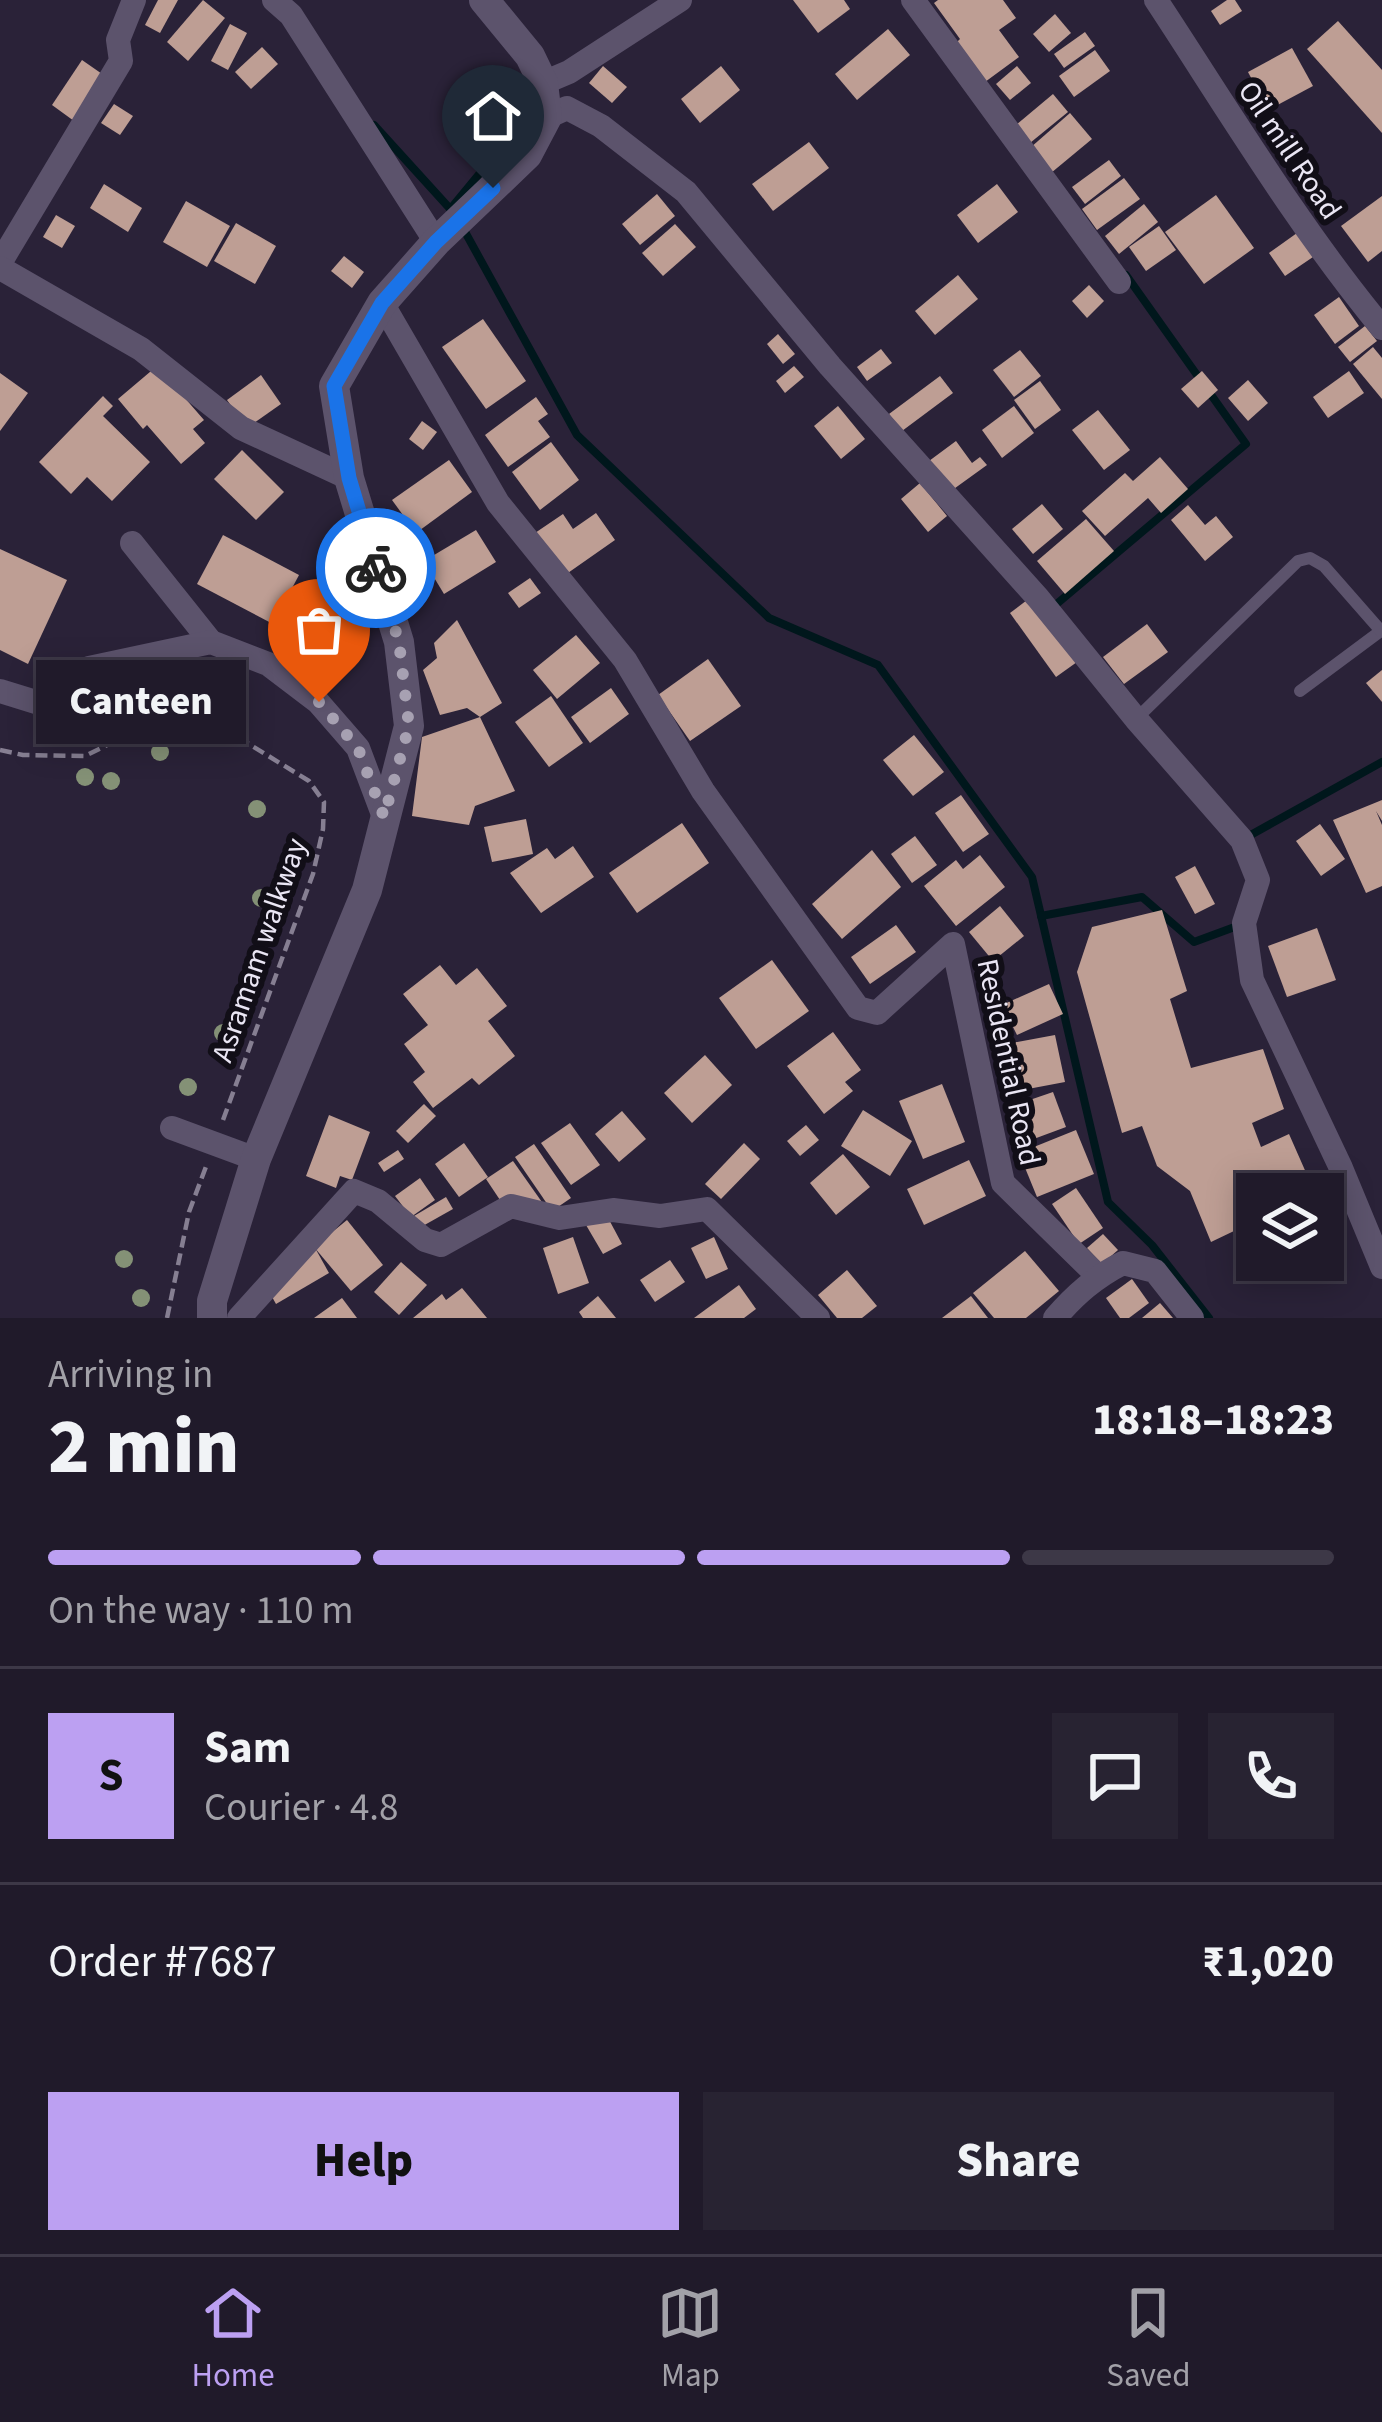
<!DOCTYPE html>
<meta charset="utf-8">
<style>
:root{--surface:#201a2a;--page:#282332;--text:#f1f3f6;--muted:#a2a1a8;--line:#3d3847;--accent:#bca0f2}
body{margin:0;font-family:"Source Sans 3",sans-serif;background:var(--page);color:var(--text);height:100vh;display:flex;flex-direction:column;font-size:45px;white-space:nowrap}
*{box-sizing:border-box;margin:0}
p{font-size:39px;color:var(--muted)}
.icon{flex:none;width:66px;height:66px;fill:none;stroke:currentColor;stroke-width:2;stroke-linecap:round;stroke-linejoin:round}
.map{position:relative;height:1318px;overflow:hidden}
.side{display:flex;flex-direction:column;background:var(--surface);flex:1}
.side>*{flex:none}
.buttons{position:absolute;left:1236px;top:1173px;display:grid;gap:24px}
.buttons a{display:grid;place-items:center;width:108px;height:108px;border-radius:0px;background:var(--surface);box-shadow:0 6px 30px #0003,0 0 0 3px var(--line);font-size:60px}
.pin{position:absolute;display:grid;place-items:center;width:102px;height:102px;color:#fff;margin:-123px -51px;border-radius:50% 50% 50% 0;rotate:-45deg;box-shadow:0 0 12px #0007}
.pin .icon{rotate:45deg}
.courier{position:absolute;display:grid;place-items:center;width:120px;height:120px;margin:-60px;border:9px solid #1a73e8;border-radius:50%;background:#fff;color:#222;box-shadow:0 3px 15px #0007}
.bubble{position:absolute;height:84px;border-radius:0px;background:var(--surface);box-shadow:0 6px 30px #0003,0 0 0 3px var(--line);font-size:39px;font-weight:800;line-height:84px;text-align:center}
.head em{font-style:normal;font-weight:800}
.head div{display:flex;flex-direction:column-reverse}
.head{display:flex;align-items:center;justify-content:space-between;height:204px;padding:0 48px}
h1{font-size:78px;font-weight:800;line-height:90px}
.bar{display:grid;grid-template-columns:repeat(4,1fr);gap:18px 12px;align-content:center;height:144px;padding:0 48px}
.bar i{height:15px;border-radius:9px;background:var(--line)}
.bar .on{background:var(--accent)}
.bar p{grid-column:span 4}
.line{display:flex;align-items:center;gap:30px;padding:0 48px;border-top:3px solid var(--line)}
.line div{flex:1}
.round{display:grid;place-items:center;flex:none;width:126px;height:126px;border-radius:0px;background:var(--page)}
.action{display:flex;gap:24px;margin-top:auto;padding:24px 48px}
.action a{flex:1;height:138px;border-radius:0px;background:var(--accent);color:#111;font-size:48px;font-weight:800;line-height:138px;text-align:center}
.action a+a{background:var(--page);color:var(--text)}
.tabs{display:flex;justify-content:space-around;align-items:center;height:168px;border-top:3px solid var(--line);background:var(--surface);font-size:33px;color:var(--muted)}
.tabs a{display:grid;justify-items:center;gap:6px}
.tabs .on{color:var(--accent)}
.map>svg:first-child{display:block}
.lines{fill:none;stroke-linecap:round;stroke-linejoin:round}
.stream{stroke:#00171c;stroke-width:8}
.building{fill:#be9e94}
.path{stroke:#867f92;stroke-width:4.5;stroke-dasharray:12 6;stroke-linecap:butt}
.service{stroke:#5c536c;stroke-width:12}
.minor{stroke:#5c536c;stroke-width:24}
.tertiary{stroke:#5c536c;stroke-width:30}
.tree{fill:#849176}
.done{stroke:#a7a1b2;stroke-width:12;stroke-dasharray:0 21.6}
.route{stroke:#1a73e8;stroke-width:15}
.labels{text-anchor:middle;stroke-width:12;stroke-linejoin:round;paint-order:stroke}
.street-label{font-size:30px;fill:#eae6f4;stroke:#110e17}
</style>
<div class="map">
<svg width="1382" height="1318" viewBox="0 0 1382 1318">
<rect width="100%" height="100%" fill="#2a2238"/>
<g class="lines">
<g class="stream">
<path d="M374 125 453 212"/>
<path d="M452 207 528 115 533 100"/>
<path d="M464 230 577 435 769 618 878 665 1032 877 1108 1202 1152 1245 1209 1318"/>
<path d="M1053 607 1246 444 1126 275"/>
<path d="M1247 837 1382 762"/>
<path d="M1041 916 1142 897 1194 942 1240 925"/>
</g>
</g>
<g class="building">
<path d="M158 0H178L160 33 145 25Z"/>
<path d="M203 0 225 18 188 61 167 42Z"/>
<path d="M793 0H844L850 9 818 33Z"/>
<path d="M938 0H1003L1016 18 999 30 1019 57 985 82 956 43 960 39 934 3Z"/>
<path d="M1227 0H1235L1242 11 1220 25 1211 11Z"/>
<path d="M1055 14 1071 33 1049 52 1033 34Z"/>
<path d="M1338 21 1382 70V133L1307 49Z"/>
<path d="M230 24 247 33 228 70 211 61Z"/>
<path d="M888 29 910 55 857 100 835 74Z"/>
<path d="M1085 32 1095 46 1064 68 1054 54Z"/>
<path d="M262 47 278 64 251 89 235 72Z"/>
<path d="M1292 48 1313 86 1268 110 1248 72Z"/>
<path d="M1095 50 1110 71 1074 97 1059 76Z"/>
<path d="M82 60 105 76 74 121 52 105Z"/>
<path d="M603 66 627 87 612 103 589 83Z"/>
<path d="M721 66 740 90 700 123 681 99Z"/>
<path d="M1017 66 1031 83 1010 100 996 84Z"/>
<path d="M1053 94 1068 112 1030 143 1016 125Z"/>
<path d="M114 104 133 116 120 135 101 123Z"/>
<path d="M1070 113 1092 139 1051 173 1030 148Z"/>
<path d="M809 142 829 168 773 211 752 184Z"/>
<path d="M1109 160 1121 176 1085 204 1072 187Z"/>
<path d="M1124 178 1140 199 1097 230 1082 209Z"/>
<path d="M104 184 142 208 128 232 90 208Z"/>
<path d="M997 184 1018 212 978 243 957 215Z"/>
<path d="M657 194 675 216 640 245 622 224Z"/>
<path d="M1216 195 1254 248 1204 284 1165 232Z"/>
<path d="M1382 196V251L1368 262 1341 226Z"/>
<path d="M186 201 230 226 207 267 163 242Z"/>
<path d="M1144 204 1158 222 1119 254 1105 236Z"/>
<path d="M56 215 75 226 62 248 43 237Z"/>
<path d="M236 223 276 246 255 284 214 261Z"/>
<path d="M675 224 696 247 663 276 642 253Z"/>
<path d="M1159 226 1176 250 1146 271 1129 247Z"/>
<path d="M1297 233 1313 257 1285 276 1269 253Z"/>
<path d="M344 256 364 272 352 288 331 271Z"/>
<path d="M958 275 978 299 935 335 915 311Z"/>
<path d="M1089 285 1104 301 1087 318 1072 301Z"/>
<path d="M1339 297 1359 326 1335 344 1314 315Z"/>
<path d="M483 319 526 381 486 409 442 347Z"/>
<path d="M1365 326 1377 341 1350 362 1338 347Z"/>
<path d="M778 334 795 354 783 364 767 344Z"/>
<path d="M1373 347 1382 358V399L1353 364Z"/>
<path d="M881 349 892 363 867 381 857 367Z"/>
<path d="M1020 350 1041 376 1014 397 993 370Z"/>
<path d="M157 366 204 420 193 429 205 443 181 464 147 425 143 429 118 399Z"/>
<path d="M794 366 804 377 785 393 776 381Z"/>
<path d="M1202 371 1218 390 1198 408 1181 389Z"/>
<path d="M1349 371 1364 393 1328 418 1313 397Z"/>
<path d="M0 373 28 393 0 431Z"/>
<path d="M261 375 281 404 247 428 227 400Z"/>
<path d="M940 376 953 393 902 431 889 414Z"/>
<path d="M1248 380 1268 403 1248 421 1228 398Z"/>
<path d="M1040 381 1061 410 1035 429 1014 400Z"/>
<path d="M103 396 113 406 103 416 150 462 112 501 87 477 71 494 39 462Z"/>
<path d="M536 397 548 414 538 421 550 437 508 467 485 435Z"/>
<path d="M838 406 865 439 841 459 814 426Z"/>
<path d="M1014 406 1034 433 1002 458 982 430Z"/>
<path d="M1098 410 1130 450 1104 470 1072 430Z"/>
<path d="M422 421 437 432 423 450 409 439Z"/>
<path d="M956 441 972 463 980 457 987 465 951 491 929 461Z"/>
<path d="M551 442 579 480 540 510 512 472Z"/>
<path d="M242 450 284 492 256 520 214 479Z"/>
<path d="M1160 457 1188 489 1161 513 1148 498 1105 536 1082 511 1125 473 1133 481Z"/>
<path d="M449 460 472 492 416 533 392 500Z"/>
<path d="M920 483 947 516 928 532 901 499Z"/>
<path d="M1042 504 1063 529 1033 554 1012 529Z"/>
<path d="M1188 505 1205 525 1216 516 1233 537 1205 561 1171 520Z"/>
<path d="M596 513 615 540 565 575 535 533 563 514 573 529Z"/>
<path d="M1086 519 1114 551 1065 594 1037 561Z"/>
<path d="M476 530 496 562 444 594 424 561Z"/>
<path d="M223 535 299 575 273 624 197 584Z"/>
<path d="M0 549 67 580 28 664 0 650Z"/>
<path d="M530 578 541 593 519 608 508 593Z"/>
<path d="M1031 597 1077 662 1056 677 1010 613Z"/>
<path d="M457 620 502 703 480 717 467 708 440 715 423 670 437 658 434 643Z"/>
<path d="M1147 624 1168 652 1124 684 1103 657Z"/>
<path d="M576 635 600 663 557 699 533 670Z"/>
<path d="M708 659 741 706 690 741 658 695Z"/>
<path d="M1382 670V702L1366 683Z"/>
<path d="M611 688 629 714 590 743 571 717Z"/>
<path d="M551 696 583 743 549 767 515 722Z"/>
<path d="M480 717 515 791 475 806 469 825 412 816 422 737Z"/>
<path d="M914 735 944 772 913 796 883 760Z"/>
<path d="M961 795 989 834 963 852 935 813Z"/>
<path d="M1382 800V821L1376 811 1382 825V886L1366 893 1333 820Z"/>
<path d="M526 819 533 854 492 862 484 827Z"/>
<path d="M682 823 709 863 637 913 609 873Z"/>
<path d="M1320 824 1345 859 1321 876 1296 841Z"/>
<path d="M915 836 937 865 912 883 891 854Z"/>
<path d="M573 846 594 877 541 913 510 873 547 848 555 859Z"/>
<path d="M872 850 901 887 842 939 812 904Z"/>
<path d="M980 855 1005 887 956 926 924 886 956 860 963 869Z"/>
<path d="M1195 866 1215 904 1195 914 1175 877Z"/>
<path d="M1000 906 1024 936 993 961 969 932Z"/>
<path d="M1162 910 1187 991 1170 999 1191 1068 1263 1049 1284 1109 1252 1123 1261 1147 1289 1134 1315 1193 1257 1194V1220L1211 1242 1190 1191 1157 1166 1142 1126 1122 1133 1077 972 1092 927Z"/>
<path d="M896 925 916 952 870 984 851 957Z"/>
<path d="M1317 928 1336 980 1287 997 1268 946Z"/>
<path d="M772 960 809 1011 756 1049 719 998Z"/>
<path d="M440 965 456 985 477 968 507 1006 488 1021 515 1056 479 1085 472 1078 433 1108 413 1082 425 1072 404 1044 428 1025 403 994Z"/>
<path d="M1049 984 1063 1014 1017 1035 1002 1005Z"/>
<path d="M833 1032 861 1070 845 1082 853 1091 824 1114 787 1066Z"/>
<path d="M1055 1035 1065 1082 1001 1094 998 1081 1012 1079 1006 1044Z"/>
<path d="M705 1055 732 1085 692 1123 664 1093Z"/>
<path d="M942 1084 965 1142 923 1159 899 1101Z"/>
<path d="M1053 1092 1066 1127 1031 1140 1018 1104Z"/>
<path d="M424 1104 436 1116 408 1143 396 1131Z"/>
<path d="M863 1110 912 1141 890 1176 841 1146Z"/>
<path d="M622 1111 646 1139 619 1162 595 1134Z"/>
<path d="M329 1115 370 1132 352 1180 340 1176 336 1188 306 1176Z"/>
<path d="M570 1123 600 1165 571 1185 541 1143Z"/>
<path d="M806 1125 819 1140 800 1156 787 1141Z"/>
<path d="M1076 1130 1094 1174 1037 1197 1019 1153Z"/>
<path d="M464 1143 488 1177 459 1197 435 1164Z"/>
<path d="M744 1143 760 1159 721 1199 705 1184Z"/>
<path d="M534 1144 571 1198 552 1211 515 1157Z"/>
<path d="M398 1150 404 1159 384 1172 378 1163Z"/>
<path d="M843 1154 870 1187 836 1215 810 1183Z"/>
<path d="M969 1160 986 1196 924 1225 907 1189Z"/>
<path d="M513 1161 544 1205 502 1203 486 1179Z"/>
<path d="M420 1178 435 1200 411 1217 395 1196Z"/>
<path d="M1076 1188 1103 1228 1079 1244 1052 1204Z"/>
<path d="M446 1197 453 1209 421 1227 414 1216Z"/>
<path d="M606 1214 622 1244 603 1254 586 1225Z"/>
<path d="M347 1220 383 1265 351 1291 314 1247Z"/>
<path d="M1103 1234 1118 1250 1102 1264 1087 1248Z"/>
<path d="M573 1237 589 1283 558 1294 543 1248Z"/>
<path d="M714 1237 728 1269 706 1279 691 1248Z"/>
<path d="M314 1246 329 1273 276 1304 261 1277Z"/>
<path d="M1025 1251 1059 1291 1026 1318H994L973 1293Z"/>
<path d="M670 1260 685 1282 655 1302 640 1280Z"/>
<path d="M401 1262 427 1285 399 1315 374 1292Z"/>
<path d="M847 1270 877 1306 862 1318H837L818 1295Z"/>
<path d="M1132 1279 1149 1303 1129 1318H1120L1106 1298Z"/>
<path d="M739 1285 756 1309 744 1318H694Z"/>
<path d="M462 1288 487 1318H413L442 1294 446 1300Z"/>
<path d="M598 1296 616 1318H583L579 1312Z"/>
<path d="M971 1296 988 1318H942Z"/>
<path d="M342 1298 357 1318H314Z"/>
<path d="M1160 1303 1173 1318H1142Z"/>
</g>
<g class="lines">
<g class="path">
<path d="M0 750 23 755 85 756 166 716 223 728 309 781 324 802 323 829 313 874 223 1120"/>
<path d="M167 1318 189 1212 207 1164"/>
</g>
<g class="service">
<path d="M1300 691 1382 630"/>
<path d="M1136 719 1298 561 1310 558 1324 566 1381 631"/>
</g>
<g class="minor">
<path d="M274 0 291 15 436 242"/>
<path d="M913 0 1119 282"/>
<path d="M1156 0C1229 111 1297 225 1382 328"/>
<path d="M543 83 569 72 680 0"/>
<path d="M547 117 567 108 601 126 686 192 830 366 1038 598 1136 719 1242 840 1258 880 1244 923 1252 980 1341 1168 1382 1267"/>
<path d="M0 263 121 61 118 40 134 0"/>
<path d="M0 268 141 349 241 428 349 478"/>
<path d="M382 303 498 503 625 660 703 791 858 1008 877 1013 953 944 1003 1183 1098 1276"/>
<path d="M132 543 211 642"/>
<path d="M0 691 39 703 89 668 211 642 268 664 318 702 358 748 384 817"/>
<path d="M172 1128 256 1159"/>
<path d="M239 1318 354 1191 378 1201 425 1240 441 1245 511 1206 560 1218 613 1210 660 1216 707 1209 818 1318"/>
<path d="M1055 1318C1075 1295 1095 1277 1123 1263L1155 1271 1192 1318"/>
</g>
<path class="tertiary" d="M212 1318V1301L256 1159 367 890 409 726 399 642 349 478 334 386 382 303 436 242 527 155 547 117 543 83 530 56 484 0"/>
</g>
<g class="tree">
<circle cx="220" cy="680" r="9"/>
<circle cx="167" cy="733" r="9"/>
<circle cx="160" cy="752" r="9"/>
<circle cx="85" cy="777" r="9"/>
<circle cx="111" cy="781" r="9"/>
<circle cx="257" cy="809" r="9"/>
<circle cx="261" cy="898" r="9"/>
<circle cx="223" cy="1033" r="9"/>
<circle cx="188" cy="1087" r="9"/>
<circle cx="124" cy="1259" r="9"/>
<circle cx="141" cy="1298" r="9"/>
</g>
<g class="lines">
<path class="done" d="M319 702 358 748 384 817 409 726 399 642 376 568"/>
<path class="route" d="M376 568 349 478 334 386 382 303 436 242 493 188"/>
</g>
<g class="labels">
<g class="street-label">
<text transform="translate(1290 150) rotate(56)" y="10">Oil mill Road</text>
<text transform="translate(259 950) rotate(-71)" y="10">Asramam walkway</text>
<text transform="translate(1009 1062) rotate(78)" y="10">Residential Road</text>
</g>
</g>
</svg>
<div class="buttons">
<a><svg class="icon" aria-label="layers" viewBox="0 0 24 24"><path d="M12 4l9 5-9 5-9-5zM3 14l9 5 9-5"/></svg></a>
</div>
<div class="pin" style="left:319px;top:702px;background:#ea580c"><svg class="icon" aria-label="bag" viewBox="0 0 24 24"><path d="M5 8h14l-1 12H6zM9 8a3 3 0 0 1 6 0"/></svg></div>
<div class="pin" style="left:493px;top:188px;background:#1f2937"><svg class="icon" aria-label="home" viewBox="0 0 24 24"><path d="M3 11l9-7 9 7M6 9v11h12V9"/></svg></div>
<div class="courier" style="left:376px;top:568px"><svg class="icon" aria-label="bike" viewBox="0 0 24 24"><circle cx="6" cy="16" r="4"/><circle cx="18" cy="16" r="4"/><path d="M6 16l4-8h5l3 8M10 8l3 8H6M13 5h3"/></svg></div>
<div class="bubble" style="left:36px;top:660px;width:210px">Canteen</div>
</div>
<section class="side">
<div class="head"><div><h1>2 min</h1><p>Arriving in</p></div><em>18:18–18:23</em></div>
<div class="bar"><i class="on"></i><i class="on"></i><i class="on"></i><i></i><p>On the way · 110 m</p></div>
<div class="line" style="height:216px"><b class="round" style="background:var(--accent);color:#111">S</b><div><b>Sam</b><p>Courier · 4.8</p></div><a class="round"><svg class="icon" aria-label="chat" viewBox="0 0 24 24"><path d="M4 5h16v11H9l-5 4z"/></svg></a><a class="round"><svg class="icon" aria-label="phone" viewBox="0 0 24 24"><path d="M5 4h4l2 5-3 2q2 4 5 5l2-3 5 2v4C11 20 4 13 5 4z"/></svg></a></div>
<div class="line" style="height:156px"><div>Order #7687</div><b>₹1,020</b></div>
<div class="action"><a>Help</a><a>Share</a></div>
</section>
<nav class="tabs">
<a class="on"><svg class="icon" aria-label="home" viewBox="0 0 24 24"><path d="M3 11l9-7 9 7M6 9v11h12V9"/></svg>Home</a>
<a><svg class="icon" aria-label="map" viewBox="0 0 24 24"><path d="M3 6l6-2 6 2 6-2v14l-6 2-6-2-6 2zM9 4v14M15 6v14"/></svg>Map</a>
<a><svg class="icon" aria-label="saved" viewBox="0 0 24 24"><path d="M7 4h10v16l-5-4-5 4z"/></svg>Saved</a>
</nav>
